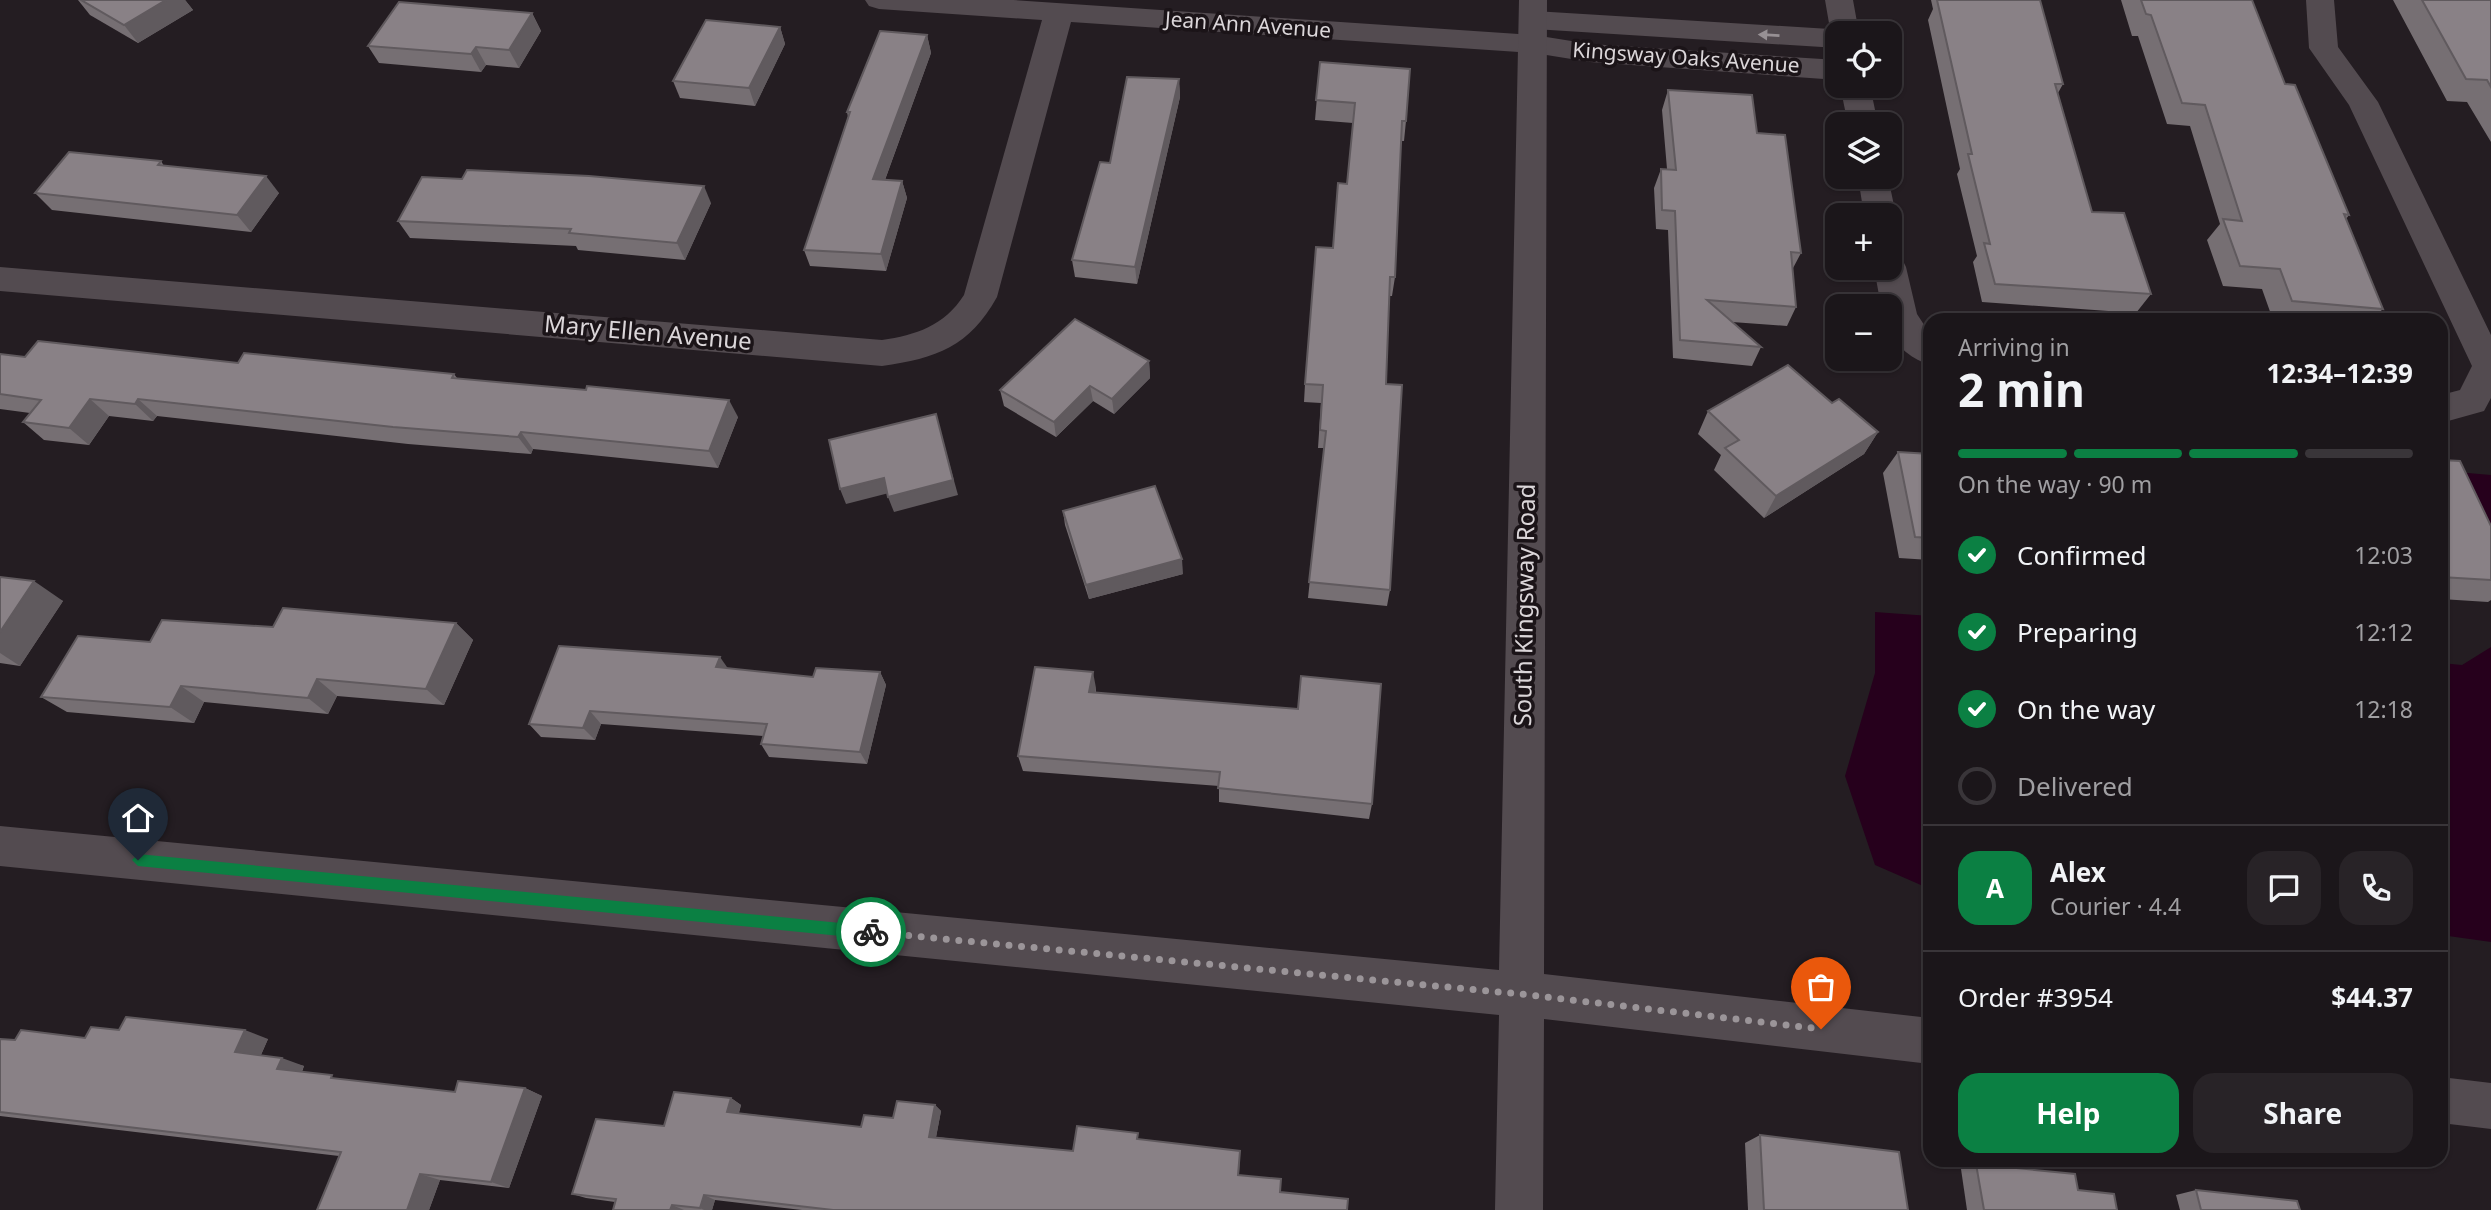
<!DOCTYPE html>
<meta charset="utf-8">
<style>
:root{--surface:#1b161a;--page:#282327;--text:#f1f3f6;--muted:#a09fa2;--line:#393539;--accent:#0b8043}
body{margin:0;font-family:"Noto Sans",sans-serif;background:var(--page);color:var(--text);height:100vh;display:flex;flex-direction:column;font-size:26px;white-space:nowrap}
*{box-sizing:border-box;margin:0}
p{font-size:23px;color:var(--muted)}
.icon{flex:none;width:38px;height:38px;fill:none;stroke:currentColor;stroke-width:2;stroke-linecap:round;stroke-linejoin:round}
.map{position:relative;flex:1;overflow:hidden}
.details{position:absolute;left:1923px;top:313px;width:525px;height:854px;display:flex;flex-direction:column;background:var(--surface);border-radius:21px;box-shadow:0 2px 5px #0004,0 0 0 2px var(--line)}
.details>*{flex:none}
.controls{position:absolute;left:1825px;top:21px;display:grid;gap:14px}
.controls a{display:grid;place-items:center;width:77px;height:77px;border-radius:14px;background:var(--surface);box-shadow:0 2px 5px #0004,0 0 0 2px var(--line);font-size:35px}
.pin{position:absolute;display:grid;place-items:center;width:60px;height:60px;color:#fff;margin:-72px -30px;border-radius:50% 50% 50% 0;rotate:-45deg;box-shadow:0 0 7px #0007}
.pin .icon{rotate:45deg}
.courier{position:absolute;display:grid;place-items:center;width:70px;height:70px;margin:-35px;border:5px solid #0b8043;border-radius:50%;background:#fff;color:#222;box-shadow:0 2px 9px #0007}
.head em{font-style:normal;font-weight:700}
.head div{display:flex;flex-direction:column-reverse}
.head{display:flex;align-items:center;justify-content:space-between;height:119px;padding:0 35px}
h1{font-size:46px;font-weight:700;line-height:52px}
.bar{display:grid;grid-template-columns:repeat(4,1fr);gap:10px 7px;align-content:center;height:84px;padding:0 35px}
.bar i{height:9px;border-radius:5px;background:var(--line)}
.bar .selected{background:var(--accent)}
.bar p{grid-column:span 4}
.line{display:flex;align-items:center;gap:18px;padding:0 35px;border-top:2px solid var(--line)}
.line div{flex:1}
.round{display:grid;place-items:center;flex:none;width:74px;height:74px;border-radius:21px;background:var(--page)}
ol{padding:0 35px;list-style:none}
li{display:flex;align-items:center;gap:21px;height:77px}
li p{margin-inline-start:auto}
li .icon{padding:7px;border-radius:50%;background:var(--accent);color:#fff;stroke-width:4}
li:last-child{color:var(--muted)}
li i{width:38px;height:38px;border:4px solid var(--line);border-radius:50%}
.action{display:flex;gap:14px;margin-top:auto;padding:14px 35px}
.action a{flex:1;height:80px;border-radius:21px;background:var(--accent);color:#fff;font-size:28px;font-weight:700;line-height:80px;text-align:center}
.action a+a{background:var(--page);color:var(--text)}
.map>svg:first-child{display:block}
.water{fill:#26001c}
.lines{fill:none;stroke-linecap:round;stroke-linejoin:round}
.minor{fill:#534b50;fill-rule:evenodd}
.tertiary{fill:#534b50;fill-rule:evenodd}
.wall{fill:#766f73}
.shaded-wall{fill:#605a5e}
.building{fill:#898186;stroke:#605a5e;stroke-width:2}
.oneway{fill:#979094}
.route{fill:#0b8043}
.done{stroke:#9b9599;stroke-width:7;stroke-dasharray:0 12.6}
.labels{text-anchor:middle;stroke-width:7;stroke-linejoin:round;paint-order:stroke}
.far-street-label{font-size:21px;fill:#dbd6d9;stroke:#1b1418}
.street-label{font-size:24px;fill:#dbd6d9;stroke:#1b1418}
</style>
<div class="map">
<svg width="2491" height="1210" viewBox="0 0 2491 1210">
<rect width="100%" height="100%" fill="#241d22"/>
<g class="water">
<path d="M2445 471 2491 475V560Z"/>
<path d="M1875 612 1930 616V889L1875 865 1845 776 1875 673Z"/>
<path d="M2491 647V942L2441 935V663L2462 665Z"/>
</g>
<g class="lines">
<g class="minor">
<path d="M865 0H1013L1534 35 1590 44 1838 60V80L1590 62 1534 53 1071 22 997 297C969 347 937 358 882 366L0 291V267L882 340C916 335 944 326 964 295L1042 20 879 9 869 6Z"/>
<path d="M1825 0H1853L1859 33H1838V48L1534 29 1524 26 1520 20 1524 14 1534 11 1830 29Z"/>
<path d="M2306 0H2334L2338 47 2378 102 2491 335V398L2484 411 2441 423V395L2460 390 2472 366 2349 105 2309 48Z"/>
<path d="M1840 86H1870L1878 124H1848Z"/>
<path d="M1858 177H1888L1896 215 1891 223 1890 215H1864Z"/>
<path d="M1890 255 1902 259 1906 267 1917 314 1930 334V365C1914 360 1895 347 1890 329 1888 322 1890 313 1890 306H1881L1874 268H1890Z"/>
</g>
<g class="tertiary">
<path d="M1519 0H1547L1544 974 1930 1018V1064L1544 1019 1543 1210H1495L1499 1015 0 866V826L1499 970Z"/>
<path d="M2441 1077 2491 1083V1129L2441 1123Z"/>
</g>
</g>
<g class="wall">
<path d="M78 0H185L193 10 138 43 90 15Z"/>
<path d="M1931 0H2040L2063 84 2058 93 2092 212 2151 294 2136 313 1982 302 1973 262 1977 256 1957 174 1960 169 1928 20 1933 9Z"/>
<path d="M2121 0H2252L2285 84 2349 215 2346 219 2383 309 2371 320H2273L2262 289 2223 286 2207 240 2220 224 2190 126 2167 124 2138 36H2132Z"/>
<path d="M2393 0H2491V142L2467 102 2447 101Z"/>
<path d="M532 13 541 31 519 68 486 65 481 72 379 63 368 46Z"/>
<path d="M780 27 785 44 755 106 680 98 673 81Z"/>
<path d="M927 35 931 53 885 180 902 181 907 198 886 271 810 266 804 250 848 117 847 112Z"/>
<path d="M1320 62 1406 121 1404 141H1401L1395 277 1392 296H1389L1386 384 1390 590 1387 606 1308 598 1324 448H1318L1321 403 1304 402 1305 384 1347 184 1353 123 1315 120Z"/>
<path d="M1179 79 1180 97 1137 284 1075 277 1072 260 1110 163Z"/>
<path d="M1668 90 1757 133 1801 253 1792 270 1796 307 1787 326 1732 322 1761 347 1752 366 1673 358 1668 230 1656 229 1654 188 1661 169H1667L1662 110Z"/>
<path d="M161 161 164 166 279 193 251 232 52 210 35 193Z"/>
<path d="M711 203 685 260 578 250 576 246 410 238 398 221Z"/>
<path d="M0 354 25 357 238 363 454 374 457 378 738 417 718 468 533 449 531 454 408 444 157 416 153 421 109 416 89 445 44 440 23 422 30 413 0 409Z"/>
<path d="M1149 361 1150 378 1114 414 1093 401 1056 437 1004 406 1000 390Z"/>
<path d="M1832 403 1878 432 1864 454 1764 518 1714 470 1721 455 1698 434 1708 411Z"/>
<path d="M1898 452 1930 454V560L1899 558 1883 473Z"/>
<path d="M2441 460 2491 526V600L2488 602 2441 599Z"/>
<path d="M1063 511 1183 574 1089 599 1065 525Z"/>
<path d="M0 577 63 601 20 666 0 663Z"/>
<path d="M456 623 473 640 444 705 337 696 328 714 204 702 194 723 67 712 41 697 150 642 273 627Z"/>
<path d="M727 668 813 677 880 672 886 685 867 764 769 757 761 744 763 736 601 724 595 740 541 737 529 724Z"/>
<path d="M1096 688V692L1372 804 1369 819 1219 802V786L1023 771 1018 756Z"/>
<path d="M119 1030 268 1039 261 1055 304 1066 302 1072 344 1080 455 1092 525 1088 542 1096 509 1188 440 1180 429 1210H317L339 1156 0 1116V1039L15 1040 85 1038Z"/>
<path d="M731 1098 741 1105 739 1113 861 1127 893 1118 935 1105 941 1111 936 1137 1073 1151 1140 1139 1240 1151 1239 1175 1280 1192 1347 1210H802L715 1200 712 1210H613L615 1202 586 1198 572 1194 664 1126Z"/>
<path d="M1760 1135 1908 1210H1748L1745 1143Z"/>
<path d="M1976 1164 2117 1210H1967L1961 1169Z"/>
<path d="M2196 1190 2300 1210H2180L2176 1195Z"/>
</g>
<g class="shaded-wall">
<path d="M166 0H185L193 10 138 43 124 25Z"/>
<path d="M532 13 541 31 519 68 509 50Z"/>
<path d="M780 27 785 44 755 106 749 88Z"/>
<path d="M927 35 931 53 879 196 873 179Z"/>
<path d="M476 47 486 65 481 72 471 54Z"/>
<path d="M1179 79 1180 97 1137 284 1135 267Z"/>
<path d="M266 176 279 193 251 232 237 215Z"/>
<path d="M902 181 907 198 886 271 881 254Z"/>
<path d="M704 186 711 203 685 260 677 243Z"/>
<path d="M1149 361 1150 378 1114 414 1112 399Z"/>
<path d="M1090 386 1093 401 1056 437 1054 422Z"/>
<path d="M90 399 109 416 89 445 69 428Z"/>
<path d="M138 399 157 416 153 421 135 404Z"/>
<path d="M729 400 738 417 718 468 709 451Z"/>
<path d="M940 430 958 495 894 512 888 497Z"/>
<path d="M521 432 533 449 531 454 518 437Z"/>
<path d="M1878 432 1864 454 1764 518 1776 496Z"/>
<path d="M884 478 889 493 846 504 840 489Z"/>
<path d="M1182 559 1183 574 1089 599 1086 585Z"/>
<path d="M34 581 63 601 20 666 0 653V632Z"/>
<path d="M456 623 473 640 444 705 426 689Z"/>
<path d="M720 657 729 670 716 667Z"/>
<path d="M880 672 886 685 867 764 860 752Z"/>
<path d="M1093 672 1096 688 1093 708 1089 692Z"/>
<path d="M317 679 337 696 328 714 308 698Z"/>
<path d="M181 686 204 702 194 723 170 707Z"/>
<path d="M590 711 601 724 595 740 583 728Z"/>
<path d="M245 1030 268 1039 258 1061 235 1052Z"/>
<path d="M282 1058 304 1066 299 1077 277 1069Z"/>
<path d="M525 1088 542 1096 509 1188 491 1182Z"/>
<path d="M731 1098 741 1105 737 1118 727 1112Z"/>
<path d="M935 1105 941 1111 935 1143 929 1137Z"/>
<path d="M420 1174 440 1180 429 1210H407Z"/>
<path d="M704 1195 715 1200 712 1210H704L700 1208Z"/>
<path d="M672 1205 684 1210H670Z"/>
</g>
<g class="building">
<path d="M81 0H166L124 25Z"/>
<path d="M1937 0H2040L2063 84H2055L2092 212 2124 213 2151 294 1995 284 1984 243 1990 244 1968 154H1972Z"/>
<path d="M2141 0H2252L2285 84 2295 85 2349 215 2344 214 2383 309 2292 301 2280 269 2240 266 2223 219 2242 221 2205 105 2182 103 2151 15 2146 14Z"/>
<path d="M2422 0H2491V87L2487 80 2466 79Z"/>
<path d="M399 2 532 13 509 50 476 47 471 54 368 46Z"/>
<path d="M706 20 780 27 749 88 673 81Z"/>
<path d="M880 31 927 35 873 179 902 181 881 254 804 250 850 112H847Z"/>
<path d="M1320 62 1410 69 1406 121H1402L1395 277H1390L1386 384 1402 385 1390 590 1309 582 1326 431 1320 430 1323 385 1305 384 1316 247 1333 248 1338 183 1347 184 1355 103 1316 100Z"/>
<path d="M1127 77 1179 79 1135 267 1072 260 1100 162 1110 163Z"/>
<path d="M1668 90 1752 95 1757 133 1785 135 1801 253 1791 252 1796 307 1707 300 1761 347 1680 340 1675 211 1662 210 1661 169 1676 170Z"/>
<path d="M69 152 161 161 158 165 266 176 237 215 35 193Z"/>
<path d="M467 170 589 176 704 186 677 243 569 233 571 229 398 221 422 177 462 179Z"/>
<path d="M1075 319 1149 361 1112 399 1090 386 1054 422 1000 390Z"/>
<path d="M38 341 238 363 244 353 454 374 452 378 586 390 587 386 729 400 709 451 521 432 518 437 393 427 138 399 135 404 90 399 69 428 23 422 41 400 0 394V354L25 357Z"/>
<path d="M1788 365 1832 403 1839 399 1878 432 1776 496 1725 448 1739 440 1708 411Z"/>
<path d="M936 414 953 480 888 497 884 478 840 489 829 440Z"/>
<path d="M1898 452 1930 454V538L1915 537Z"/>
<path d="M2441 460 2460 461 2491 526V580L2441 577Z"/>
<path d="M1155 486 1182 559 1086 585 1063 511Z"/>
<path d="M0 577 34 581 0 632Z"/>
<path d="M283 608 456 623 426 689 317 679 308 698 181 686 170 707 41 697 78 636 150 642 162 620 273 627Z"/>
<path d="M559 646 720 657 716 667 813 677 816 668 880 672 860 752 761 744 767 724 590 711 583 728 529 724Z"/>
<path d="M1035 667 1093 672 1089 692 1298 709 1301 676 1381 684 1372 804 1218 788 1220 772 1018 756Z"/>
<path d="M126 1017 245 1030 235 1052 282 1058 277 1069 332 1075 331 1078 455 1092 458 1081 525 1088 491 1182 420 1174 407 1210H317L341 1152 0 1112V1039L15 1040 21 1030 85 1038 91 1027 119 1030Z"/>
<path d="M674 1092 731 1098 727 1112 861 1127 864 1115 893 1118 897 1101 935 1105 929 1137 1073 1151 1077 1126 1138 1133 1137 1139 1240 1151 1238 1175 1281 1179 1280 1192 1348 1199 1347 1210H833L704 1195 700 1208 672 1205 670 1210H613L616 1199 572 1194 596 1119 664 1126Z"/>
<path d="M1760 1135 1899 1152 1908 1210H1764Z"/>
<path d="M1976 1164 2075 1174 2078 1190 2114 1194 2117 1210H1984Z"/>
<path d="M2196 1190 2297 1201 2300 1210H2201Z"/>
</g>
<defs><path id="oneway-solid" d="M-6-.8H1V-3.2L6.5 0L1 3.2V.8H-6Z" transform="scale(1.75)"/></defs>
<use class="oneway" href="#oneway-solid" transform="translate(1769 35) rotate(-177)"/>
<path class="route" d="M138 854 871 926 877 932 871 939 138 866 132 860Z"/>
<g class="lines">
<path class="done" d="M871 932 1520 994 1821 1029"/>
</g>
<g class="labels">
<g class="far-street-label">
<text transform="translate(1248 25) rotate(4)" y="7">Jean Ann Avenue</text>
<text transform="translate(1686 58) rotate(4)" y="7">Kingsway Oaks Avenue</text>
</g>
<g class="street-label">
<text transform="translate(648 333) rotate(5)" y="8">Mary Ellen Avenue</text>
<text transform="translate(1525 605) rotate(-89)" y="8">South Kingsway Road</text>
</g>
</g>
</svg>
<div class="controls">
<a><svg class="icon" aria-label="locate" viewBox="0 0 24 24"><circle cx="12" cy="12" r="6"/><path d="M12 2v4M12 18v4M2 12h4M18 12h4"/></svg></a>
<a><svg class="icon" aria-label="layers" viewBox="0 0 24 24"><path d="M12 4l9 5-9 5-9-5zM3 14l9 5 9-5"/></svg></a>
<a>+</a>
<a>−</a>
</div>
<div class="pin" style="left:1821px;top:1029px;background:#ea580c"><svg class="icon" aria-label="bag" viewBox="0 0 24 24"><path d="M5 8h14l-1 12H6zM9 8a3 3 0 0 1 6 0"/></svg></div>
<div class="pin" style="left:138px;top:860px;background:#1f2937"><svg class="icon" aria-label="home" viewBox="0 0 24 24"><path d="M3 11l9-7 9 7M6 9v11h12V9"/></svg></div>
<div class="courier" style="left:871px;top:932px"><svg class="icon" aria-label="bike" viewBox="0 0 24 24"><circle cx="6" cy="16" r="4"/><circle cx="18" cy="16" r="4"/><path d="M6 16l4-8h5l3 8M10 8l3 8H6M13 5h3"/></svg></div>
<section class="details">
<div class="head"><div><h1>2 min</h1><p>Arriving in</p></div><em>12:34–12:39</em></div>
<div class="bar"><i class="selected"></i><i class="selected"></i><i class="selected"></i><i></i><p>On the way · 90 m</p></div>
<ol>
<li><svg class="icon" aria-label="check" viewBox="0 0 24 24"><path d="M5 12l5 5 9-10"/></svg>Confirmed<p>12:03</p></li>
<li><svg class="icon" aria-label="check" viewBox="0 0 24 24"><path d="M5 12l5 5 9-10"/></svg>Preparing<p>12:12</p></li>
<li><svg class="icon" aria-label="check" viewBox="0 0 24 24"><path d="M5 12l5 5 9-10"/></svg>On the way<p>12:18</p></li>
<li><i></i>Delivered</li>
</ol>
<div class="line" style="height:126px"><b class="round" style="background:var(--accent);color:#fff">A</b><div><b>Alex</b><p>Courier · 4.4</p></div><a class="round"><svg class="icon" aria-label="chat" viewBox="0 0 24 24"><path d="M4 5h16v11H9l-5 4z"/></svg></a><a class="round"><svg class="icon" aria-label="phone" viewBox="0 0 24 24"><path d="M5 4h4l2 5-3 2q2 4 5 5l2-3 5 2v4C11 20 4 13 5 4z"/></svg></a></div>
<div class="line" style="height:91px"><div>Order #3954</div><b>$44.37</b></div>
<div class="action"><a>Help</a><a>Share</a></div>
</section>
</div>
